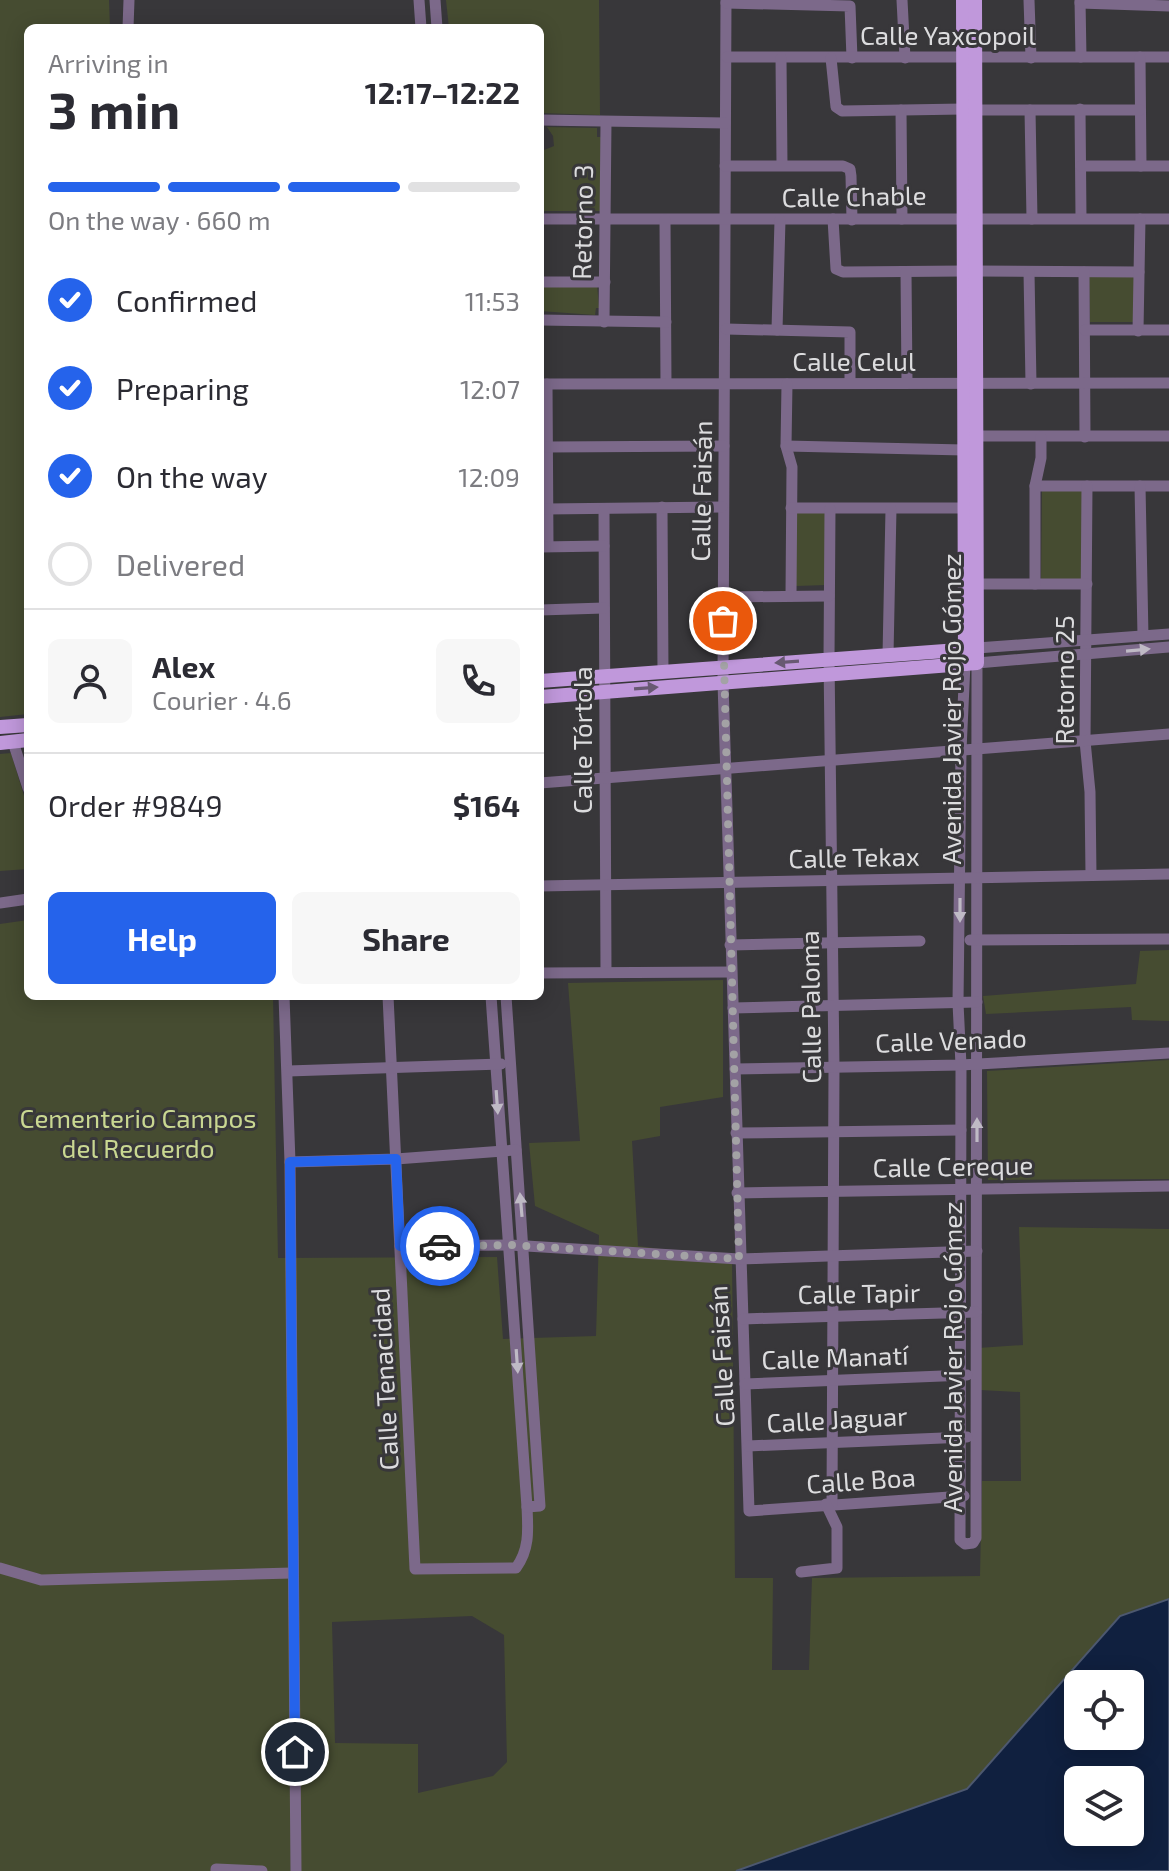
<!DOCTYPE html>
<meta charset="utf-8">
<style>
:root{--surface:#fff;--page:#f7f7f7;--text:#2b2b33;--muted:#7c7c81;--line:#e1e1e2;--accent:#2563eb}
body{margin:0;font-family:"Exo 2",sans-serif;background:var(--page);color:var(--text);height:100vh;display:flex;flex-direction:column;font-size:30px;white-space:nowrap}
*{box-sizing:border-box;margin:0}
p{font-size:26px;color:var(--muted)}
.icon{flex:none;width:44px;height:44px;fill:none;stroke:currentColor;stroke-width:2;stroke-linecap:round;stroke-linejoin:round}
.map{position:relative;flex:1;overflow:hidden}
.details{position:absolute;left:24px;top:24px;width:520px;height:976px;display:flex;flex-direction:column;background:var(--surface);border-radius:12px;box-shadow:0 4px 20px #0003}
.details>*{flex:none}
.buttons{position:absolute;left:1064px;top:1670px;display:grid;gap:16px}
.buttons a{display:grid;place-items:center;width:80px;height:80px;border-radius:12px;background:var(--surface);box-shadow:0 4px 20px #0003;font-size:40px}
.pin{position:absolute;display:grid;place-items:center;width:68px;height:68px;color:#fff;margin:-34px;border:4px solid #fff;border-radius:50%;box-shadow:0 2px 8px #0007}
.courier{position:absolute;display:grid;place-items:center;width:80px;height:80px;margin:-40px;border:6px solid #2563eb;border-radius:50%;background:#fff;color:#222;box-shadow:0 2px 10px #0007}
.headline em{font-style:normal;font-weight:700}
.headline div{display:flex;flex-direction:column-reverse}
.headline{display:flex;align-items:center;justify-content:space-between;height:136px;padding:0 24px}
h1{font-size:52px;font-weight:700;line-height:60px}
.bar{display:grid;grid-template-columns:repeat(4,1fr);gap:12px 8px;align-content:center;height:96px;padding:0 24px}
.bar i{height:10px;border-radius:6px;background:var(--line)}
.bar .current{background:var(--accent)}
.bar p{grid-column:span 4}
.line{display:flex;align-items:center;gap:20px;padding:0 24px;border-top:2px solid var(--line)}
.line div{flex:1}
.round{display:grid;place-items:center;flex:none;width:84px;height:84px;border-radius:12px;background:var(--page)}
ol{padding:0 24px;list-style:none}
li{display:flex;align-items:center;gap:24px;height:88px}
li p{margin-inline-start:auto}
li .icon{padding:8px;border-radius:50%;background:var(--accent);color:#fff;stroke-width:4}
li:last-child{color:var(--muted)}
li i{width:44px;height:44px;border:4px solid var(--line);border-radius:50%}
.cta{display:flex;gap:16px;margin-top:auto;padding:16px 24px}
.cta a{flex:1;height:92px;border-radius:12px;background:var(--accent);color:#fff;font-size:32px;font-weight:700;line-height:92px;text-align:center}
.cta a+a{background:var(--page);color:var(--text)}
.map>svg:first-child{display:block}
.green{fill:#464c31;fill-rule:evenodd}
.water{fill:#10203f;stroke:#4d586f;stroke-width:2;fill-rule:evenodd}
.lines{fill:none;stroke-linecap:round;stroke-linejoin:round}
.minor{stroke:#7c698a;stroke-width:11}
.major{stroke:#c098db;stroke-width:14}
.oneway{fill:#bfbac5}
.oneway2{fill:#685972}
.done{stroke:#a3a2a5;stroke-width:8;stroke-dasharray:0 14.4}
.route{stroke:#2563eb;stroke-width:10}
.labels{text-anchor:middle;stroke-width:6;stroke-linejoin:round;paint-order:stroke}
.street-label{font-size:26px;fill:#dcdcde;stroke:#38373a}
.park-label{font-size:26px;fill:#c9d791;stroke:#38373a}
</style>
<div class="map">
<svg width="1169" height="1871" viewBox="0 0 1169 1871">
<rect width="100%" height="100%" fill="#38373a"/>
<g class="green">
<path d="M0 0H109L110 28H28V714L0 717Z"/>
<path d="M446 0H599L600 115 540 113V28H449Z"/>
<path d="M547 127 597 128V137H601L600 211H544V150L554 146 553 136Z"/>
<path d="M1089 275 1136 277 1135 322H1090Z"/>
<path d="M540 282 597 284 599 308H596L595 315 540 311Z"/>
<path d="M1042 489 1085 491 1082 581H1041Z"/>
<path d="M795 509 827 510V585L796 586Z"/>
<path d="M11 753 28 809V869L0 871V754Z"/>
<path d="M28 920V996H273L278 1258 497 1257 503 1339 596 1336 599 1235 535 1206 529 1143 580 1141 568 983 723 980V1097L660 1107V1136L632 1141 638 1246 732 1258 735 1578H773L772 1670H809L812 1578 980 1576 982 1481H1021L1020 1392 980 1390 978 1348 1023 1345 1019 1227 1169 1229V1599L1120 1616 967 1789 736 1871H0V924ZM472 1616 504 1635 507 1762 493 1776 418 1793V1744L335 1743 332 1622Z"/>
<path d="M1169 950V1021L1132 1020 1131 1007 986 1014 983 996 1136 984 1140 951Z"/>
<path d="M1169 1060V1179L988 1180 987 1071Z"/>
</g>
<path class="water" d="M1169 1599V1871H736L967 1789 1120 1616ZM1078 1684H1130V1736H1078ZM1078 1780H1130V1832H1078Z"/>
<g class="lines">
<g class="minor">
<path d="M419 0 421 28"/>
<path d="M435 0 437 28"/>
<path d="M726 0 723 682 749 1511 964 1496"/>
<path d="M902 0 905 58"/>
<path d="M1029 0 1031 58"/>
<path d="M1080 0 1081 57"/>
<path d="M726 3 850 6 852 58"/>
<path d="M1080 3 1169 6"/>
<path d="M128 28 129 0"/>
<path d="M727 57H1169"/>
<path d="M1140 57 1141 166"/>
<path d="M781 58 782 165"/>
<path d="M831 58 836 107 842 111 963 109"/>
<path d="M1080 109 1081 218"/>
<path d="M901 110 902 219"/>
<path d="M975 110H1140"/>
<path d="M1030 110 1032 219"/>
<path d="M540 120 725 123"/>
<path d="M725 166H843L850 169 851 176 852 220"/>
<path d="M1081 166H1169"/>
<path d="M540 219H1169"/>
<path d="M833 219 836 269 843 272 964 271"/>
<path d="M665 220 666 383"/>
<path d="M976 271 1139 272"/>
<path d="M906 272 907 383"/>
<path d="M1029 272 1031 384"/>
<path d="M1084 272 1085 437"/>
<path d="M540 282H605"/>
<path d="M540 320 666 322"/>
<path d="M604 322 606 122"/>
<path d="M726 329 850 332V383"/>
<path d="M777 330 780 220"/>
<path d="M1085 330H1169"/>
<path d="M1138 331 1140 219"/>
<path d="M540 384 1169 383"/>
<path d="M547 384 548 546"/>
<path d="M787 384 786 446 792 467 791 596"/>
<path d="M976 436H1169"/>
<path d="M786 446 964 450"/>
<path d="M547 447 724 446"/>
<path d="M1035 486H1169"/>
<path d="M1087 486 1085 741 1090 792 1091 875"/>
<path d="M1140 486 1143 636"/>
<path d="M662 507 663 672"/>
<path d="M791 508H972"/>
<path d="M546 509 722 507"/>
<path d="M604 509 606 972"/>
<path d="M830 509 829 659 834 1067 832 1504"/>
<path d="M540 547 604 546"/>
<path d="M976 584H1087"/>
<path d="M1035 584V486L1041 458V437"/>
<path d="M723 597 829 596"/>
<path d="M540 610 604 608"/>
<path d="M977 648 1169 634"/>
<path d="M888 655 891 509"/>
<path d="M965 664 961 750 958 1003 961 1065 960 1540 965 1544 973 1543 976 1538 977 663 1169 647"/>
<path d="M13 742 28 788"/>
<path d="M540 783 1169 734"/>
<path d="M540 886 1169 874"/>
<path d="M0 903 28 899"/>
<path d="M970 940 1169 939"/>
<path d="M730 945 920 941"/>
<path d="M540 973 731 972"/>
<path d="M284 996 290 1162 296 1871"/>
<path d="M388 996 415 1569 516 1568C530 1549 528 1529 527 1507"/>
<path d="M491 996 527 1507 540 1506 506 996"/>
<path d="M733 1008 977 1002"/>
<path d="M735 1069 961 1065 1169 1053"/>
<path d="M288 1071 501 1064"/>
<path d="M736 1133 961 1130"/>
<path d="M290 1162 396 1159 516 1150"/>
<path d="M737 1193 1169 1186"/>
<path d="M400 1246 510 1245 739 1259 977 1251"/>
<path d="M743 1319 976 1312"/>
<path d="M745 1384 967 1375"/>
<path d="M748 1446 967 1437"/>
<path d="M0 1568 41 1580 292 1573"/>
<path d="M801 1572 837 1568V1527L826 1504"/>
<path d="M216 1871V1869L262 1871"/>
</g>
<g class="major">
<path d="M963 0 965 664"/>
<path d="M540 681 972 649"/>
<path d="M540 697 977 663 975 0"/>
<path d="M0 727 28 725"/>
<path d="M0 743 28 740"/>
</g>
</g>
<defs><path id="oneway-solid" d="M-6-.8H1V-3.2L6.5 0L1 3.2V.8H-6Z" transform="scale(2)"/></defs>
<g class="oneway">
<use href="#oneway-solid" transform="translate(1138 650) rotate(-5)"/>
<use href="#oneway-solid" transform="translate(960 910) rotate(90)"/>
<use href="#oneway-solid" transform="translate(497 1102) rotate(86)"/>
<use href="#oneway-solid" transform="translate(977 1130) rotate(-90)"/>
<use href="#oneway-solid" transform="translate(521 1205) rotate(-95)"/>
<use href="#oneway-solid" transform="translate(517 1361) rotate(86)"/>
</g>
<g class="oneway2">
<use href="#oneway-solid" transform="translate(787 662) rotate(176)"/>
<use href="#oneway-solid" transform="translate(646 688) rotate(-4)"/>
</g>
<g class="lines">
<path class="done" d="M440 1246 510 1245 739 1259 723 621"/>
<path class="route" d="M295 1752 290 1162 396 1159 400 1246H440"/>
</g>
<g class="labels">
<g class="street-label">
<text x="948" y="45">Calle Yaxcopoil</text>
<text transform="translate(854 197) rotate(-1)" y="9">Calle Chable</text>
<text transform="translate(583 222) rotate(-89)" y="9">Retorno 3</text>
<text x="854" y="371">Calle Celul</text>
<text transform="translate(702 491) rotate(-89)" y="9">Calle Faisán</text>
<text transform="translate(1065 680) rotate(-90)" y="9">Retorno 25</text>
<text transform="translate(952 709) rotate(-90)" y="9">Avenida Javier Rojo Gómez</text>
<text transform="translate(583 740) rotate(-90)" y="9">Calle Tórtola</text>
<text transform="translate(854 858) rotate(-1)" y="9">Calle Tekax</text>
<text transform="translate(811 1007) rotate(-91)" y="9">Calle Paloma</text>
<text transform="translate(951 1041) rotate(-2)" y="9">Calle Venado</text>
<text transform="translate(953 1167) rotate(-1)" y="9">Calle Cereque</text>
<text transform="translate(859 1294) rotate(-1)" y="9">Calle Tapir</text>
<text transform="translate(722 1356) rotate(-93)" y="9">Calle Faisán</text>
<text transform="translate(953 1357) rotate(-90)" y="9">Avenida Javier Rojo Gómez</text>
<text transform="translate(835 1358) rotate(-2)" y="9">Calle Manatí</text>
<text transform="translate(385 1379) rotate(-93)" y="9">Calle Tenacidad</text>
<text transform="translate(837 1420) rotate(-3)" y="9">Calle Jaguar</text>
<text transform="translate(861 1481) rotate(-4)" y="9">Calle Boa</text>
</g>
<g class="park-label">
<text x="138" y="1128">Cementerio Campos<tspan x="138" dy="30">del Recuerdo</tspan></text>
</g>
</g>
</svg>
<div class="buttons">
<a><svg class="icon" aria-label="locate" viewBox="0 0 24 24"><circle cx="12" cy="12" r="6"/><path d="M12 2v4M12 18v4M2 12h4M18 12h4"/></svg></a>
<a><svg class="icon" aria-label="layers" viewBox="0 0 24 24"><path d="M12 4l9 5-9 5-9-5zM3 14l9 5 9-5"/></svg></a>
</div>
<div class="pin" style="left:723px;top:621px;background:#ea580c"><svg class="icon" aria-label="bag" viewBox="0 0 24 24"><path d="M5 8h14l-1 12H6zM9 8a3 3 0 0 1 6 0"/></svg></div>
<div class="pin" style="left:295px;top:1752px;background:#1f2937"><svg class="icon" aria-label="home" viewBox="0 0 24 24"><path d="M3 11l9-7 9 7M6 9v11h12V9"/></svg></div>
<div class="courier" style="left:440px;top:1246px"><svg class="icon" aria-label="car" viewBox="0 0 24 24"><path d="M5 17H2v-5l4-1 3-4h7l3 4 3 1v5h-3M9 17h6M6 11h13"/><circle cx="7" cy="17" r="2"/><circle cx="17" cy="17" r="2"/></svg></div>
<section class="details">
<div class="headline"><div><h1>3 min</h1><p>Arriving in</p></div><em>12:17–12:22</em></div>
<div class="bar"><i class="current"></i><i class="current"></i><i class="current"></i><i></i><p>On the way · 660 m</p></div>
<ol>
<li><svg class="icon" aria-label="check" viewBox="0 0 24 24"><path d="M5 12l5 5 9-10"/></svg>Confirmed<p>11:53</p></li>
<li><svg class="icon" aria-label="check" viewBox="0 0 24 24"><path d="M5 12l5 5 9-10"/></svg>Preparing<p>12:07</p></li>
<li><svg class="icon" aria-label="check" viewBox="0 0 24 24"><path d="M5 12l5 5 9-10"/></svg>On the way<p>12:09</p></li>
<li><i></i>Delivered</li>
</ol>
<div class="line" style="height:144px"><a class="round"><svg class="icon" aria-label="person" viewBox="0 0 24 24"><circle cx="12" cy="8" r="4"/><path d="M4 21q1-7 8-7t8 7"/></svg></a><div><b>Alex</b><p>Courier · 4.6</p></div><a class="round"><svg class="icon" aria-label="phone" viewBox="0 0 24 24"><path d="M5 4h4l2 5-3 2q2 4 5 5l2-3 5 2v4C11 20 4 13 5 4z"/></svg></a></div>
<div class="line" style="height:104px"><div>Order #9849</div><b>$164</b></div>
<div class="cta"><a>Help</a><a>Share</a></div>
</section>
</div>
